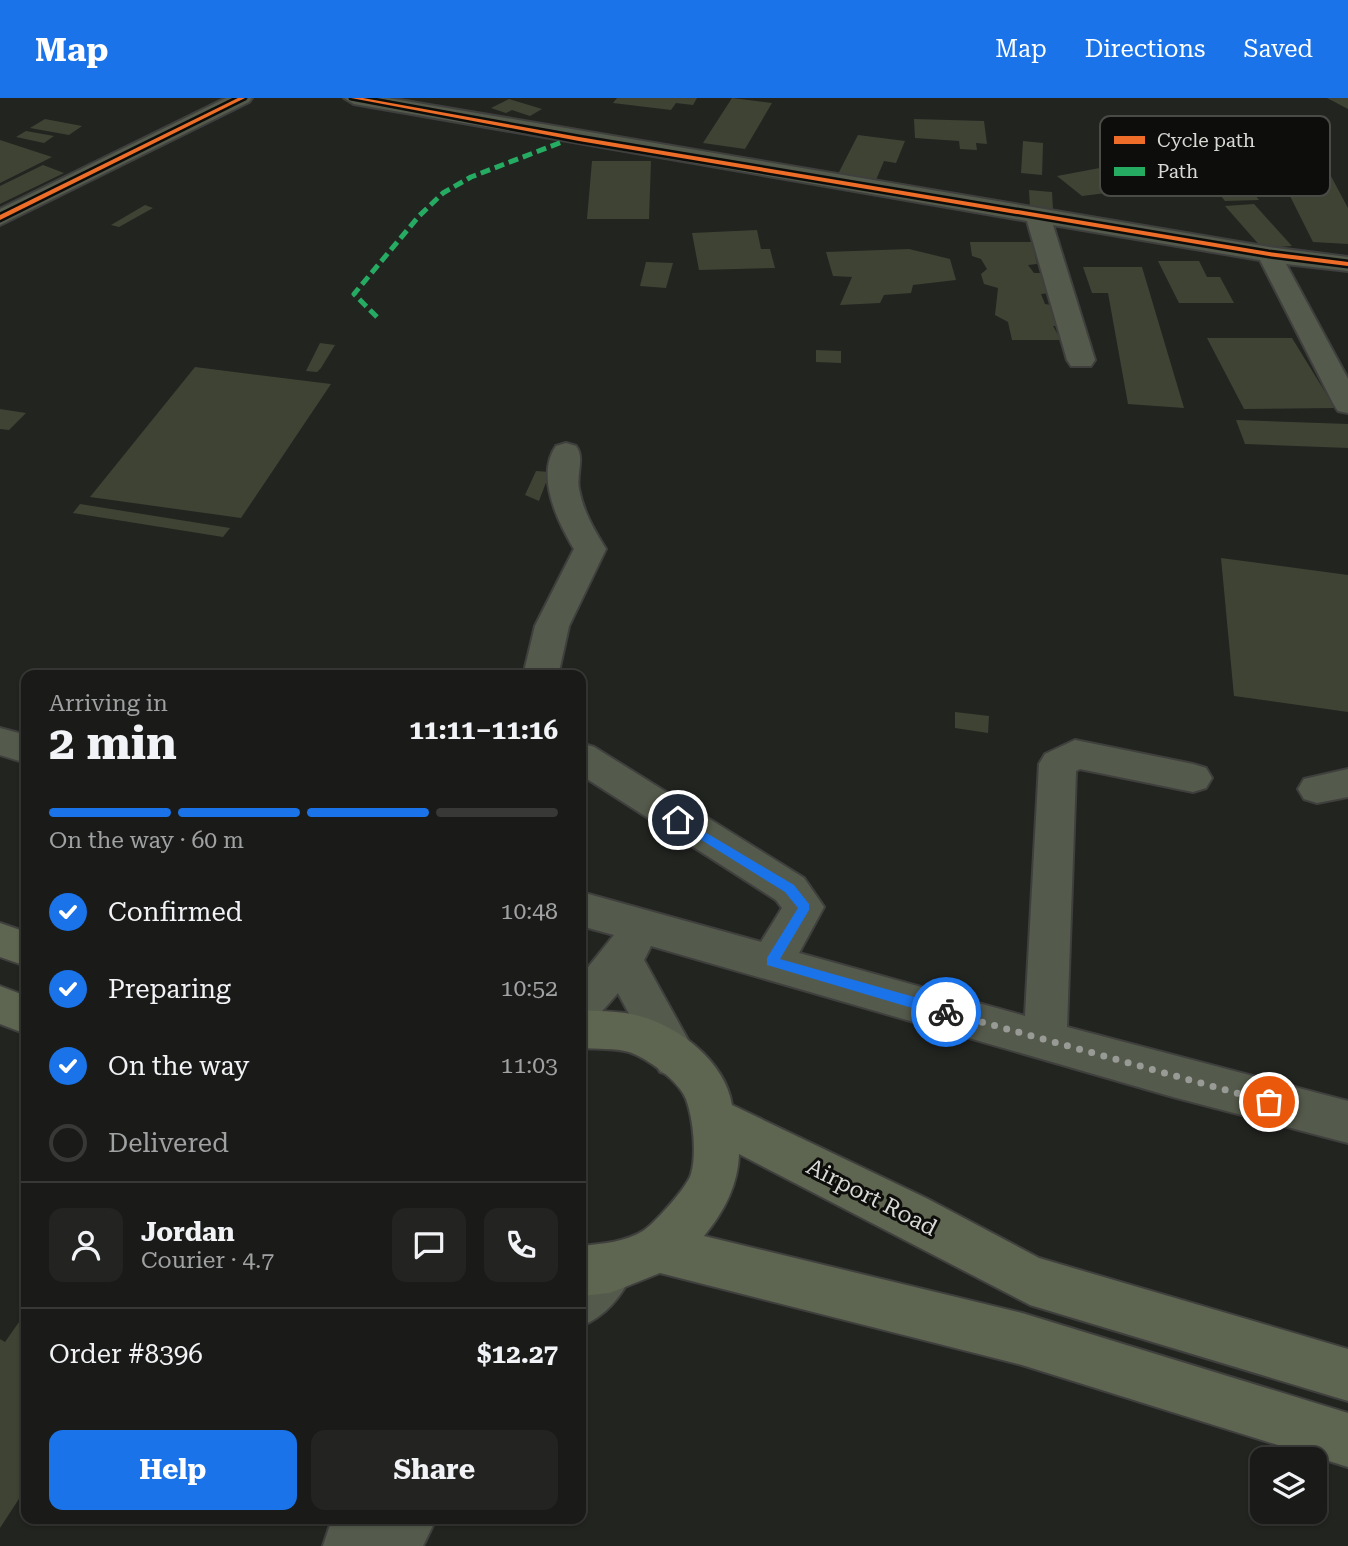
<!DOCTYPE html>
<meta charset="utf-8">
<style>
:root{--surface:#1a1b18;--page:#232421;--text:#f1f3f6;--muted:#9fa1a2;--line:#383937;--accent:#1a73e8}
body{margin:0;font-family:"Roboto Serif",serif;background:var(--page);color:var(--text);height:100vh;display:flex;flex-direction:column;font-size:26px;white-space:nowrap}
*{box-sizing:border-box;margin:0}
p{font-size:23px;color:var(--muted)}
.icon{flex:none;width:38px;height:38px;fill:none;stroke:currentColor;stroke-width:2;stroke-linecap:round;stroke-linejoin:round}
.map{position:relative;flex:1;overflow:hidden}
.sheet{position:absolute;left:21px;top:572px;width:565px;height:854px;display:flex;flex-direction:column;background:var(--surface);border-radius:14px;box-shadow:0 2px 5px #0004,0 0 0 2px var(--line)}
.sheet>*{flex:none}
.buttons{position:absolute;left:1250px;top:1349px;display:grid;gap:14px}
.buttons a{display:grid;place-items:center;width:77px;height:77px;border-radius:14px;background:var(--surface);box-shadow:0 2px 5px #0004,0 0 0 2px var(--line);font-size:35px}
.pin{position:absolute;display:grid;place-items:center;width:60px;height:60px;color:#fff;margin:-30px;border:4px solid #fff;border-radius:50%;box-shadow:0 2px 7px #0007}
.courier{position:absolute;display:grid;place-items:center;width:70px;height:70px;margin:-35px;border:5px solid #1a73e8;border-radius:50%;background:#fff;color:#222;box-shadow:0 2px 9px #0007}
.headline em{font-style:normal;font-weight:700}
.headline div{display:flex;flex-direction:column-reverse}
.headline{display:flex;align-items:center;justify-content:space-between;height:119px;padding:0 28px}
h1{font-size:46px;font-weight:700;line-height:52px}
.bar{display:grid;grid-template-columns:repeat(4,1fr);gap:10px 7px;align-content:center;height:84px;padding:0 28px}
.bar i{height:9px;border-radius:5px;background:var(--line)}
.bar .active{background:var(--accent)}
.bar p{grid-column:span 4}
.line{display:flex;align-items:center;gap:18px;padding:0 28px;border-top:2px solid var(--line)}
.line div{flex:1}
.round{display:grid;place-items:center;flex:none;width:74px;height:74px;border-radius:14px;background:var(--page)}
ol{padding:0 28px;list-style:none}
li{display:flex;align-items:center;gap:21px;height:77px}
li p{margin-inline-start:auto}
li .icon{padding:7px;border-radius:50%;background:var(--accent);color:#fff;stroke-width:4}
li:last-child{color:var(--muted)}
li i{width:38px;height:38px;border:4px solid var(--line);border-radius:50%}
.primary-button{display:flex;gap:14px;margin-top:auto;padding:14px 28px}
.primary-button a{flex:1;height:80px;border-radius:14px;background:var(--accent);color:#fff;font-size:28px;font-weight:700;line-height:80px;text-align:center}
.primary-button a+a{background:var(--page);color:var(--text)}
header{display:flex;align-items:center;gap:42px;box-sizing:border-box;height:98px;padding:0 35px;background:var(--accent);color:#fff}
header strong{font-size:33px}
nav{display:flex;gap:38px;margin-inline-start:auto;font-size:24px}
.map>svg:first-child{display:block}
.building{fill:#3f4334}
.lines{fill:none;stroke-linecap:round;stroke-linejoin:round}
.minor-casing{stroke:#3f403e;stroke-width:4}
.major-casing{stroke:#3f403e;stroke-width:4}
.minor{fill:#555b4c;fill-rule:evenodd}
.major{fill:#5e6550;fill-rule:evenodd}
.quiet{stroke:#26ab63;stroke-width:5;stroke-dasharray:10 5;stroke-linecap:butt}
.cycleway-casing{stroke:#0d0e0b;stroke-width:5}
.cycleway{fill:#ee6e29;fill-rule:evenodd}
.route{fill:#1a73e8}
.done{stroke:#989a95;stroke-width:7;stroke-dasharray:0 12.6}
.labels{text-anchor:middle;stroke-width:6;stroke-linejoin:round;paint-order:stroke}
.near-street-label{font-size:23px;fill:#d7d9d4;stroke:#0d0e0b}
.key{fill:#0d0e0b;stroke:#4a4b47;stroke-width:2}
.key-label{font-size:19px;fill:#d7d9d4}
</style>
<header>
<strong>Map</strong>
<nav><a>Map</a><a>Directions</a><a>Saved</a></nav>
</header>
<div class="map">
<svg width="1348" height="1448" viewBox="0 0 1348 1448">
<rect width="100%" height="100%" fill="#222420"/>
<g class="building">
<path d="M617 0H697L693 7 676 5 671 12 613 5Z"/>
<path d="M732 0 772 5 745 51 703 45Z"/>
<path d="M1327 0H1348V11Z"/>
<path d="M509 1 542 11 530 18 512 12 506 15 491 10Z"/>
<path d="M45 21 82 28 69 37 30 30Z"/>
<path d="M914 21 984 23 987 46 976 45 977 52 960 51 959 43 915 40Z"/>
<path d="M26 33 54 38 44 45 16 39Z"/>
<path d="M858 37 905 43 896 65 884 63 876 82 838 76Z"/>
<path d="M0 42 52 59 0 85Z"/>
<path d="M1023 43 1043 45 1042 77 1021 75Z"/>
<path d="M592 63H651L649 121H587Z"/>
<path d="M1137 63 1159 81 1147 83 1155 89 1082 98 1057 78Z"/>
<path d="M1274 66 1325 67 1348 110V146L1313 144Z"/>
<path d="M43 67 64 75 0 106V88Z"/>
<path d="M1241 80 1259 102 1225 103 1208 82Z"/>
<path d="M1029 92 1052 94 1053 112 1030 110Z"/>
<path d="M1254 106 1292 148 1262 150 1225 108Z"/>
<path d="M145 107 153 110 119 129 111 127Z"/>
<path d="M757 132 761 151H770L775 170 699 172 692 135Z"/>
<path d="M970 144H1032L1037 166 1028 167 1034 175H1043L1050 195 1041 196 1045 206 1058 208 1062 228H1053L1061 242H1012L1008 224 995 217 998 190 984 186 981 176 987 171 981 161 972 158Z"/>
<path d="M909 151 950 161 956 182 913 187 911 195 884 197 880 205 840 207 852 179 833 178 826 154Z"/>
<path d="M1158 163H1199L1207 179H1220L1234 205H1179Z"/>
<path d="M646 164 673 165 666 190 640 188Z"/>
<path d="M1083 169H1142L1184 310 1128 306 1108 195H1092Z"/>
<path d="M1207 240H1292L1335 310 1244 311Z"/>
<path d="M320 245 335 247 321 270 317 274 306 273Z"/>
<path d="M816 252 841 253V265L816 264Z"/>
<path d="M195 269 331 286 241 420 90 399Z"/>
<path d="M0 311 26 315 9 332 0 331Z"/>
<path d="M1236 322 1348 326V350L1245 346Z"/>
<path d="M536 373 550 374 539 403 525 397Z"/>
<path d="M80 406 230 430 223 439 73 415Z"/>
<path d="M1221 460 1348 477V614L1234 598Z"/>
<path d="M955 614 989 618 988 635 955 630Z"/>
<path d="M26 1214V1390L0 1430V1241L5 1244Z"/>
</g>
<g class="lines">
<g class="minor-casing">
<g id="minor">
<path d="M226 0H252L249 4 0 127V111Z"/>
<path d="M344 0H388L1269 149 1348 159V173L1286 166 1348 281V315L1338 313 1334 307 1260 162 1053 127 1095 262 1091 268H1071L1067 262 1027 123 354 6Z"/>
<path d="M566 345 576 348C585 360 576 376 579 391 583 413 594 432 606 451L569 528 558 578H523L535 528 574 451C558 424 535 378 556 348Z"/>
<path d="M0 630 26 637V665L0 657Z"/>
<path d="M1075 642 1193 666 1206 670 1212 680 1206 690 1193 694 1080 671 1076 673 1067 929 1348 1003V1045L1173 999 651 848 644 862 698 960 692 974 676 980 660 974 618 895 596 920 581 926V878L614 837 581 828V794L761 844 782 810 776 802 581 677V645L594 649 804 780 824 809 799 855 1025 918 1039 666 1045 656Z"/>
<path d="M1348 671V699L1317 705 1304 701 1298 691 1304 681Z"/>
<path d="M610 1145 627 1153 635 1170C624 1195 607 1218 581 1228V1165L593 1153Z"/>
<path d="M332 1421H436L423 1448H323Z"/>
</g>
</g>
<g class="major-casing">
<g id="major">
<path d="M0 825 26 834V868L0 859Z"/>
<path d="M0 888 26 898V936L0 926Z"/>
<path d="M581 912C597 913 615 913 631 916 674 924 725 962 732 1007L926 1100 1039 1160 1348 1251V1303L1030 1207 739 1056C738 1087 724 1114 704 1138L1022 1215 1348 1315V1369L1022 1267 660 1175 610 1195 581 1198V1148C601 1146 625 1144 643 1133 654 1126 688 1088 691 1076 697 1056 693 1020 686 1001 679 983 647 960 629 954 615 950 596 951 581 950Z"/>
</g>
</g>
<use href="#minor" class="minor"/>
<use href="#major" class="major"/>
<path class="quiet" d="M377 219 354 196 419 118 443 95 471 79 562 44"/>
<g class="cycleway-casing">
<g id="cycleway">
<path d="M238 0H245L0 122V117Z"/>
<path d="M351 0H363L579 39 1269 154 1348 164V168L1269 158 579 43Z"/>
</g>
</g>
<use href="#cycleway" class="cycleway"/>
</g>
<path class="route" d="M678 718 794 787 809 806V812L780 861 946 908 950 910V918L946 920 767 867V860L798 810 785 794 674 725V719Z"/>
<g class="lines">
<path class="done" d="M946 914 1269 1004"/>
</g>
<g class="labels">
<g class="near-street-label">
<text transform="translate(872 1099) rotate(27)" y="8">Airport Road</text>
</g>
</g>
<rect x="1100" y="18" width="230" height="80" rx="10" class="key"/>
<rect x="1114" y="38" width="31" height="8" fill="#ee6e29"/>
<rect x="1114" y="69" width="31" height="9" fill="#26ab63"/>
<g class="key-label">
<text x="1157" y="49">Cycle path</text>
<text x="1157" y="80">Path</text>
</g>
</svg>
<div class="buttons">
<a><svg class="icon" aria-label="layers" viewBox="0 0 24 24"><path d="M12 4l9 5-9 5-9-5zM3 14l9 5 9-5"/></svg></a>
</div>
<div class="pin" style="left:1269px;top:1004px;background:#ea580c"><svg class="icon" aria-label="bag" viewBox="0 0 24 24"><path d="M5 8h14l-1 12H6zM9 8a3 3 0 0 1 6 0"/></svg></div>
<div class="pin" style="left:678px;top:722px;background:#1f2937"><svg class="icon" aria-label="home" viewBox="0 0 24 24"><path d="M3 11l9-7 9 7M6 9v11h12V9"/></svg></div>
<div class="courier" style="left:946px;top:914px"><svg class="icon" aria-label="bike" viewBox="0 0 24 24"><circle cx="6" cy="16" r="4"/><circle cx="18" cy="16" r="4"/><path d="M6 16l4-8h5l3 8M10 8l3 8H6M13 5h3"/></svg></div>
<section class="sheet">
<div class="headline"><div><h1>2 min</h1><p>Arriving in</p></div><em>11:11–11:16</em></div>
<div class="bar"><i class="active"></i><i class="active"></i><i class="active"></i><i></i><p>On the way · 60 m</p></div>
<ol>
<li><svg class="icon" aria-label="check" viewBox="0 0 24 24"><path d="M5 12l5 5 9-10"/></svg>Confirmed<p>10:48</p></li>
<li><svg class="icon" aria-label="check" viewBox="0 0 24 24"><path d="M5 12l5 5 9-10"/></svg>Preparing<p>10:52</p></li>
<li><svg class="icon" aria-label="check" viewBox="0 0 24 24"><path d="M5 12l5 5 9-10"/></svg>On the way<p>11:03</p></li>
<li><i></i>Delivered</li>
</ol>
<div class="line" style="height:126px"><a class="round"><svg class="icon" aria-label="person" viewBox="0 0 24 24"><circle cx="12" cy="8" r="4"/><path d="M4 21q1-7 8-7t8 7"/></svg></a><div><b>Jordan</b><p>Courier · 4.7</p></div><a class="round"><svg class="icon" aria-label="chat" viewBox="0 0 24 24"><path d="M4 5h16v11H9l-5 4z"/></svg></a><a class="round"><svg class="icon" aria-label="phone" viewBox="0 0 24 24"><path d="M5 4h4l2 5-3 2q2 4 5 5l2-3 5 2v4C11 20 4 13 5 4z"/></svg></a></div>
<div class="line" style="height:91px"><div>Order #8396</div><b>$12.27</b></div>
<div class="primary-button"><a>Help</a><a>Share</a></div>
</section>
</div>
